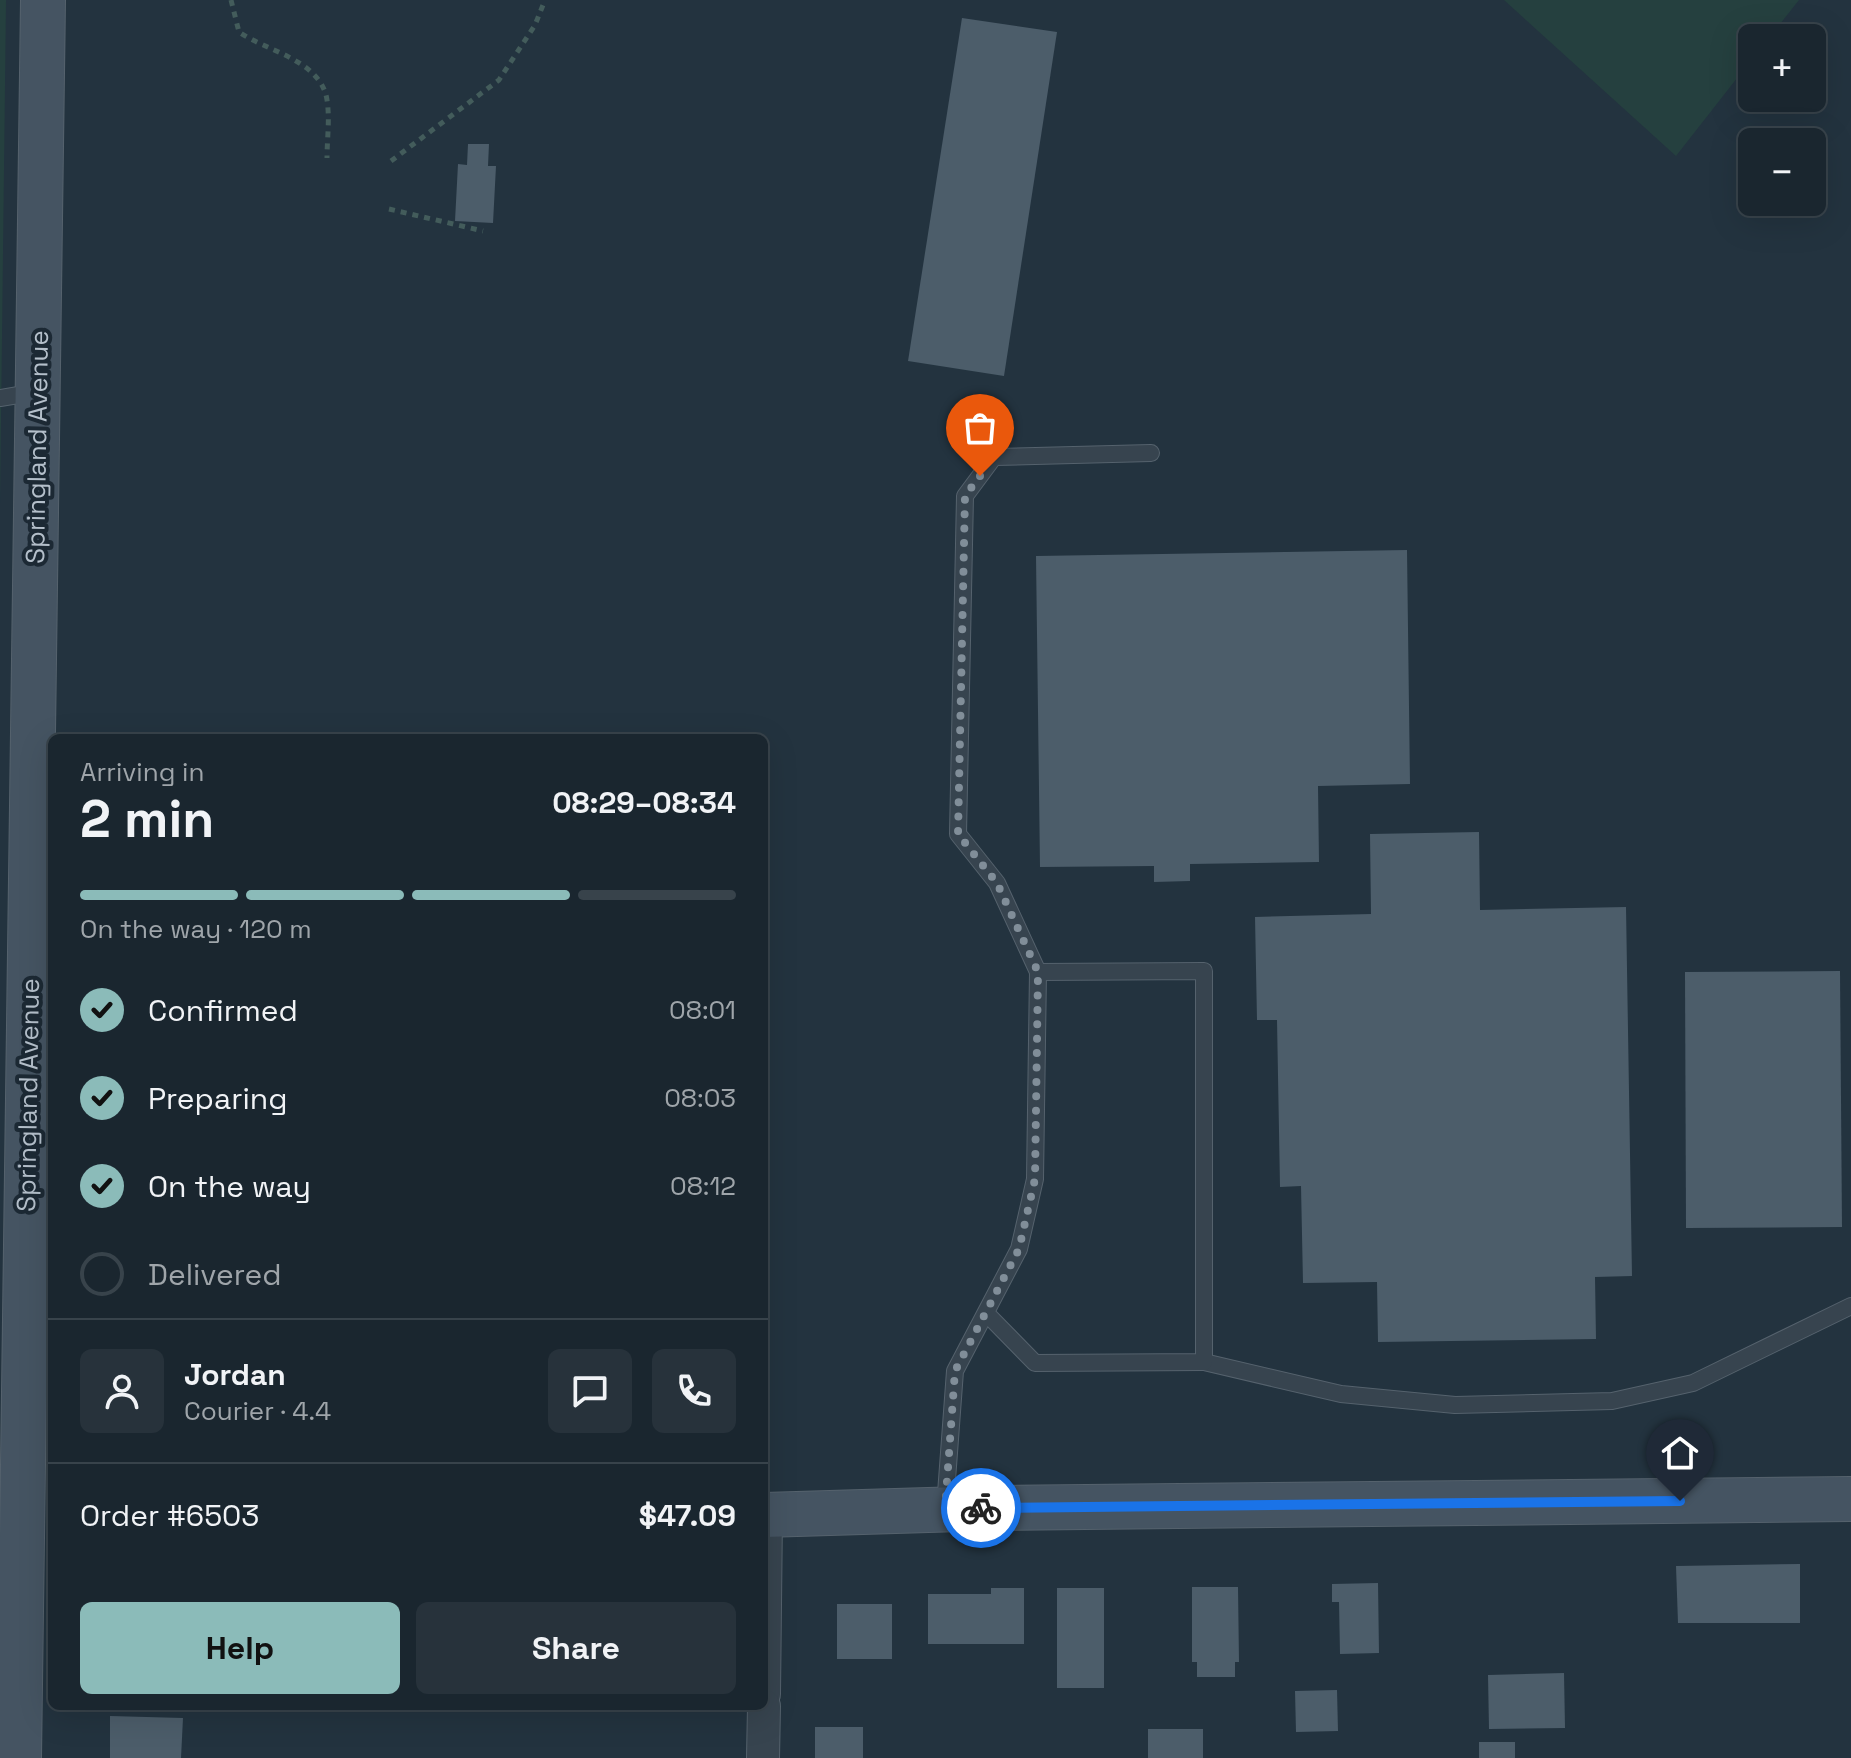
<!DOCTYPE html>
<meta charset="utf-8">
<style>
:root{--surface:#1a262f;--page:#27323b;--text:#f1f3f6;--muted:#9fa5aa;--line:#38434b;--accent:#8bbbb9}
body{margin:0;font-family:"Space Grotesk",sans-serif;background:var(--page);color:var(--text);height:100vh;display:flex;flex-direction:column;font-size:30px;white-space:nowrap}
*{box-sizing:border-box;margin:0}
p{font-size:26px;color:var(--muted)}
.icon{flex:none;width:44px;height:44px;fill:none;stroke:currentColor;stroke-width:2;stroke-linecap:round;stroke-linejoin:round}
.map{position:relative;flex:1;overflow:hidden}
.drawer{position:absolute;left:48px;top:734px;width:720px;height:976px;display:flex;flex-direction:column;background:var(--surface);border-radius:12px;box-shadow:0 8px 32px #0002,0 0 0 2px var(--line)}
.drawer>*{flex:none}
.controls{position:absolute;left:1738px;top:24px;display:grid;gap:16px}
.controls a{display:grid;place-items:center;width:88px;height:88px;border-radius:12px;background:var(--surface);box-shadow:0 8px 32px #0002,0 0 0 2px var(--line);font-size:40px}
.pin{position:absolute;display:grid;place-items:center;width:68px;height:68px;color:#fff;margin:-82px -34px;border-radius:50% 50% 50% 0;rotate:-45deg;box-shadow:0 0 8px #0007}
.pin .icon{rotate:45deg}
.courier{position:absolute;display:grid;place-items:center;width:80px;height:80px;margin:-40px;border:6px solid #1a73e8;border-radius:50%;background:#fff;color:#222;box-shadow:0 2px 10px #0007}
.summary em{font-style:normal;font-weight:700}
.summary div{display:flex;flex-direction:column-reverse}
.summary{display:flex;align-items:center;justify-content:space-between;height:136px;padding:0 32px}
h1{font-size:52px;font-weight:700;line-height:60px}
.bar{display:grid;grid-template-columns:repeat(4,1fr);gap:12px 8px;align-content:center;height:96px;padding:0 32px}
.bar i{height:10px;border-radius:6px;background:var(--line)}
.bar .active{background:var(--accent)}
.bar p{grid-column:span 4}
.line{display:flex;align-items:center;gap:20px;padding:0 32px;border-top:2px solid var(--line)}
.line div{flex:1}
.round{display:grid;place-items:center;flex:none;width:84px;height:84px;border-radius:12px;background:var(--page)}
ol{padding:0 32px;list-style:none}
li{display:flex;align-items:center;gap:24px;height:88px}
li p{margin-inline-start:auto}
li .icon{padding:8px;border-radius:50%;background:var(--accent);color:#111;stroke-width:4}
li:last-child{color:var(--muted)}
li i{width:44px;height:44px;border:4px solid var(--line);border-radius:50%}
.primary-button{display:flex;gap:16px;margin-top:auto;padding:16px 32px}
.primary-button a{flex:1;height:92px;border-radius:12px;background:var(--accent);color:#111;font-size:32px;font-weight:700;line-height:92px;text-align:center}
.primary-button a+a{background:var(--page);color:var(--text)}
.map>svg:first-child{display:block}
.green{fill:#25403f}
.building{fill:#4c5d6a}
.lines{fill:none;stroke-linecap:round;stroke-linejoin:round}
.lane-casing{stroke:#55626d;stroke-width:18}
.street-casing{stroke:#55626d;stroke-width:34}
.secondary-casing{stroke:#55626d;stroke-width:46}
.path{stroke:#435c5b;stroke-width:5;stroke-dasharray:6 6;stroke-linecap:butt}
.lane{stroke:#37444f;stroke-width:16}
.street{stroke:#37444f;stroke-width:32}
.secondary{stroke:#455462;stroke-width:44}
.done{stroke:#818e99;stroke-width:8;stroke-dasharray:0 14.4}
.route{stroke:#1a73e8;stroke-width:10}
.labels{text-anchor:middle;stroke-width:8;stroke-linejoin:round;paint-order:stroke}
.street-label{font-size:26px;fill:#b4bfca;stroke:#1c2934}
</style>
<div class="map">
<svg width="1851" height="1758" viewBox="0 0 1851 1758">
<rect width="100%" height="100%" fill="#23333f"/>
<g class="green">
<path d="M0 0H6L0 505Z"/>
<path d="M1504 0H1799L1769 38H1752V59L1676 156Z"/>
</g>
<g class="building">
<path d="M962 18 1057 32 1004 376 908 361Z"/>
<path d="M468 144H489L488 166H496L493 223 455 221 458 164 467 165Z"/>
<path d="M1407 550 1410 784 1318 786 1319 862 1190 864V881L1154 882V866L1040 867 1036 556Z"/>
<path d="M1479 832 1480 910 1626 907 1632 1276 1595 1277 1596 1339 1378 1342 1377 1282 1303 1283 1301 1186 1280 1187 1277 1020H1257L1255 917 1371 914 1370 834Z"/>
<path d="M1840 971 1842 1227 1686 1228 1685 972Z"/>
<path d="M1800 1564V1623H1678L1676 1566Z"/>
<path d="M1378 1583 1379 1653 1340 1654 1339 1602H1332V1584Z"/>
<path d="M1192 1587H1238L1239 1662H1235V1677H1197V1662H1192Z"/>
<path d="M991 1588H1024V1644H928V1594H991Z"/>
<rect x="1057" y="1588" width="47" height="100"/>
<rect x="837" y="1604" width="55" height="55"/>
<path d="M1564 1673 1565 1728 1489 1729 1488 1675Z"/>
<path d="M1337 1690 1338 1731 1296 1732 1295 1691Z"/>
<path d="M110 1716 183 1718 181 1758H110Z"/>
<rect x="815" y="1727" width="48" height="31"/>
<rect x="1148" y="1729" width="55" height="29"/>
<rect x="1479" y="1742" width="36" height="16"/>
</g>
<g class="lines">
<g class="lane-casing">
<g id="lane">
<path d="M0 398 36 392"/>
<path d="M1038 972 997 883 958 834 965 496 994 457 1151 453"/>
<path d="M1204 1362 1341 1394 1455 1405 1612 1401 1693 1383 1851 1306"/>
<path d="M945 1507 955 1371 1019 1249 1035 1179 1038 972 1204 971V1362L1035 1363 986 1313"/>
</g>
</g>
<g class="street-casing">
<g id="street">
<path d="M764 1694 766 1515"/>
<path d="M763 1758 764 1706"/>
</g>
</g>
<g class="secondary-casing">
<g id="secondary">
<path d="M764 1515 994 1508 1851 1499"/>
<path d="M19 1758 43 0"/>
</g>
</g>
<g class="path">
<path d="M231 0 239 32C266 51 321 60 327 100 330 119 327 139 327 158"/>
<path d="M391 161 499 80 535 25 545 0"/>
<path d="M389 209 483 231"/>
</g>
<use href="#lane" class="lane"/>
<use href="#street" class="street"/>
<use href="#secondary" class="secondary"/>
</g>
<g class="lines">
<path class="done" d="M980 476 965 496 958 834 997 883 1038 972 1035 1179 1019 1249 955 1371 945 1509 981 1508"/>
<path class="route" d="M981 1508 1680 1501"/>
</g>
<g class="labels">
<g class="street-label">
<text transform="translate(37 447) rotate(-89)" y="9">Springland Avenue</text>
<text transform="translate(28 1095) rotate(-89)" y="9">Springland Avenue</text>
</g>
</g>
</svg>
<div class="controls">
<a>+</a>
<a>−</a>
</div>
<div class="pin" style="left:980px;top:476px;background:#ea580c"><svg class="icon" aria-label="bag" viewBox="0 0 24 24"><path d="M5 8h14l-1 12H6zM9 8a3 3 0 0 1 6 0"/></svg></div>
<div class="pin" style="left:1680px;top:1501px;background:#1f2937"><svg class="icon" aria-label="home" viewBox="0 0 24 24"><path d="M3 11l9-7 9 7M6 9v11h12V9"/></svg></div>
<div class="courier" style="left:981px;top:1508px"><svg class="icon" aria-label="bike" viewBox="0 0 24 24"><circle cx="6" cy="16" r="4"/><circle cx="18" cy="16" r="4"/><path d="M6 16l4-8h5l3 8M10 8l3 8H6M13 5h3"/></svg></div>
<section class="drawer">
<div class="summary"><div><h1>2 min</h1><p>Arriving in</p></div><em>08:29–08:34</em></div>
<div class="bar"><i class="active"></i><i class="active"></i><i class="active"></i><i></i><p>On the way · 120 m</p></div>
<ol>
<li><svg class="icon" aria-label="check" viewBox="0 0 24 24"><path d="M5 12l5 5 9-10"/></svg>Confirmed<p>08:01</p></li>
<li><svg class="icon" aria-label="check" viewBox="0 0 24 24"><path d="M5 12l5 5 9-10"/></svg>Preparing<p>08:03</p></li>
<li><svg class="icon" aria-label="check" viewBox="0 0 24 24"><path d="M5 12l5 5 9-10"/></svg>On the way<p>08:12</p></li>
<li><i></i>Delivered</li>
</ol>
<div class="line" style="height:144px"><a class="round"><svg class="icon" aria-label="person" viewBox="0 0 24 24"><circle cx="12" cy="8" r="4"/><path d="M4 21q1-7 8-7t8 7"/></svg></a><div><b>Jordan</b><p>Courier · 4.4</p></div><a class="round"><svg class="icon" aria-label="chat" viewBox="0 0 24 24"><path d="M4 5h16v11H9l-5 4z"/></svg></a><a class="round"><svg class="icon" aria-label="phone" viewBox="0 0 24 24"><path d="M5 4h4l2 5-3 2q2 4 5 5l2-3 5 2v4C11 20 4 13 5 4z"/></svg></a></div>
<div class="line" style="height:104px"><div>Order #6503</div><b>$47.09</b></div>
<div class="primary-button"><a>Help</a><a>Share</a></div>
</section>
</div>
